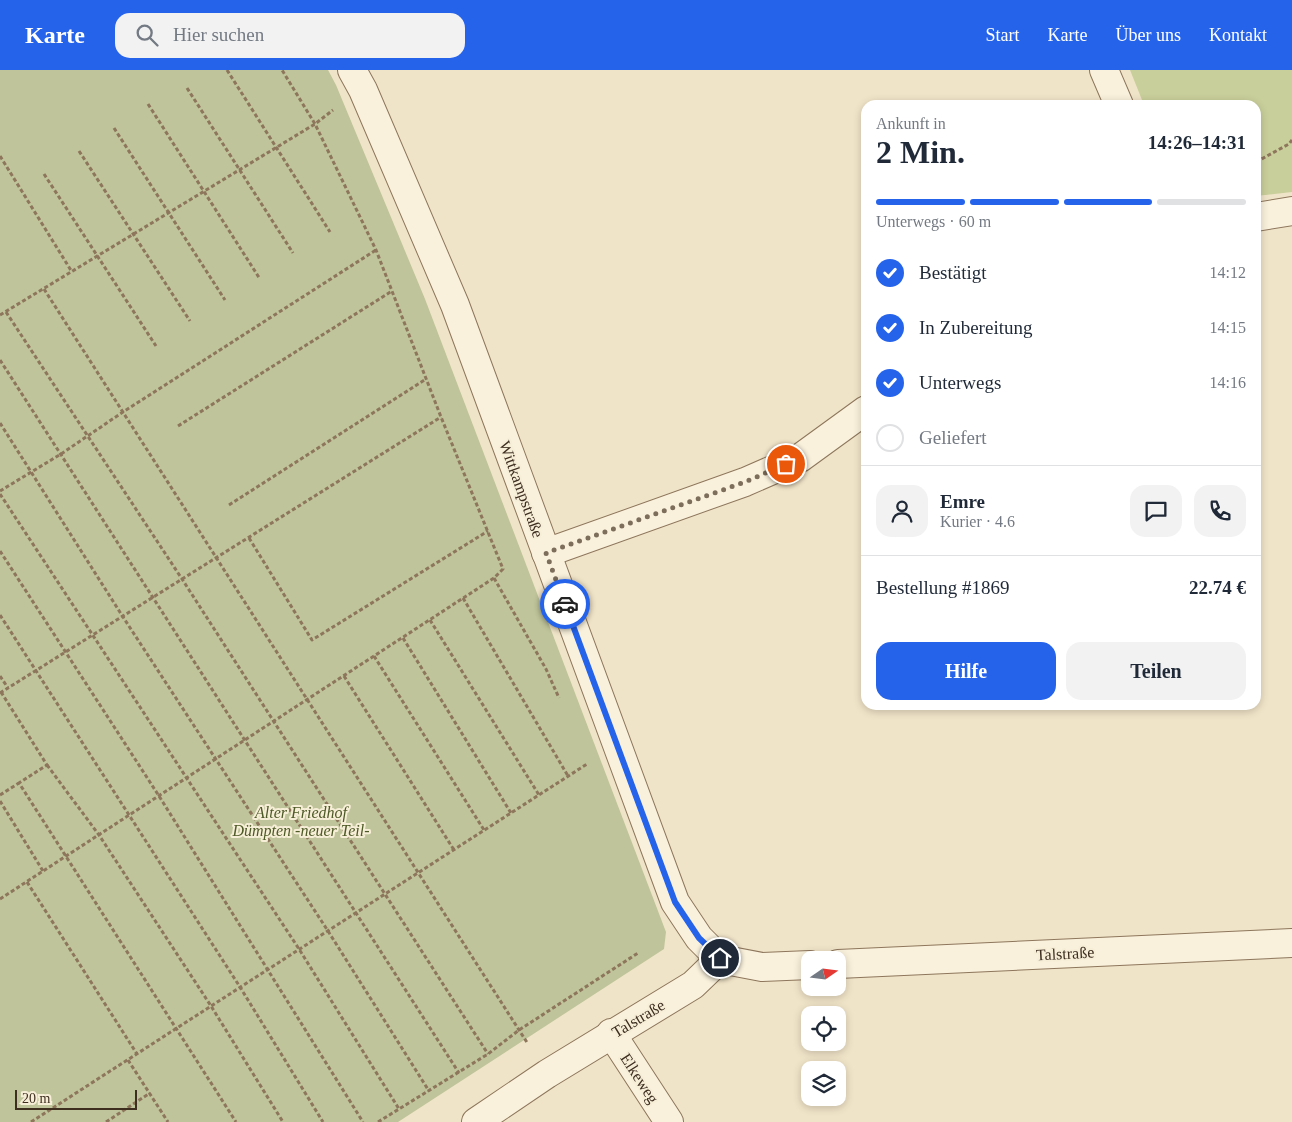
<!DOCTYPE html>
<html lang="de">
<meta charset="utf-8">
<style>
:root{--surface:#fff;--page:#f2f2f3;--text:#1f2937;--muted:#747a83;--line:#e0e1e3;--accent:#2563eb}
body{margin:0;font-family:Georgia,serif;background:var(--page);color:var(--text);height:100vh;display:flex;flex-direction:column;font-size:19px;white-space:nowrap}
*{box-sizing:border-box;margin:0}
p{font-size:16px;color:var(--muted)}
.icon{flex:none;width:28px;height:28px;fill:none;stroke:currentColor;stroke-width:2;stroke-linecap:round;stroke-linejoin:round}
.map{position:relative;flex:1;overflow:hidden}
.panel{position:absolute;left:861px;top:30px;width:400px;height:610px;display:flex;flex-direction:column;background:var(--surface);border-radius:15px;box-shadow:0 2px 8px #0003}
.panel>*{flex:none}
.needle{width:32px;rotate:76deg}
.fabs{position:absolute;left:801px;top:881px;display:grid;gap:10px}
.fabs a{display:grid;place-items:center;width:45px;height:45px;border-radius:10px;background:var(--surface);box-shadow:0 2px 8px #0003;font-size:25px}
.scale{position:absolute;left:15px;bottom:12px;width:122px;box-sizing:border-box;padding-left:5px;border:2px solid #3d2e20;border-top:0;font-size:14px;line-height:18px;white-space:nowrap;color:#3d2e20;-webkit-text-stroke:4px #f7eed8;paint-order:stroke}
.pin{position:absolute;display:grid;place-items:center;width:42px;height:42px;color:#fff;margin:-21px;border:2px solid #fff;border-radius:50%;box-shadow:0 1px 5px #0007}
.courier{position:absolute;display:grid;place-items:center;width:50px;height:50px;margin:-25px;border:4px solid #2563eb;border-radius:50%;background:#fff;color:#222;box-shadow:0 1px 6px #0007}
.head em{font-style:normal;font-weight:700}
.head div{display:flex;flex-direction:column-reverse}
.head{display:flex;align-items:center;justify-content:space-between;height:85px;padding:0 15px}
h1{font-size:32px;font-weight:700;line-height:38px}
.bar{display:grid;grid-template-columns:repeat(4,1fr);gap:8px 5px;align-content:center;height:60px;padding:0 15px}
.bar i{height:6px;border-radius:4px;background:var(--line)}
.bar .active{background:var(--accent)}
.bar p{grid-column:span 4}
.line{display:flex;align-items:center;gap:12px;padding:0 15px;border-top:1px solid var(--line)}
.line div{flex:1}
.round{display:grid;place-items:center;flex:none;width:52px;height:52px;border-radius:15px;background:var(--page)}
ol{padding:0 15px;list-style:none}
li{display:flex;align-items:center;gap:15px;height:55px}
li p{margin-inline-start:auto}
li .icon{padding:5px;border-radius:50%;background:var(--accent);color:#fff;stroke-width:4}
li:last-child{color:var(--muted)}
li i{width:28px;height:28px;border:2px solid var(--line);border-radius:50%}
.primary-button{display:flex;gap:10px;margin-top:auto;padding:10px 15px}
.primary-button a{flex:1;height:58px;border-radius:15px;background:var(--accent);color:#fff;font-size:20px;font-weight:700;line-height:58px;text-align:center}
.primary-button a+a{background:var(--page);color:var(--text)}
header{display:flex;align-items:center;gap:30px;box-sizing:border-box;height:70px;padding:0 25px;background:var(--accent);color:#fff}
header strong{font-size:24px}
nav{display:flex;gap:28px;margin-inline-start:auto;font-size:18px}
.search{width:350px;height:45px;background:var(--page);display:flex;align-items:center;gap:12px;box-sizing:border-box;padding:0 18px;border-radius:15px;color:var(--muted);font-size:19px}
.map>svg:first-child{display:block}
.green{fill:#c9cf9b}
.cemetery{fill:#bfc49a}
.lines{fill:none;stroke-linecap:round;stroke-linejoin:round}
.street-casing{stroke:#8d765c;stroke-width:30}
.path{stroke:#8d765c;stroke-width:3;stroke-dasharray:4 2.5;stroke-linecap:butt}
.street{stroke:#faf1dc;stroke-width:28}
.done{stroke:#7c6e5b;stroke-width:5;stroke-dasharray:0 9}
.route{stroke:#2563eb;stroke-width:6}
.labels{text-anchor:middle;stroke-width:4;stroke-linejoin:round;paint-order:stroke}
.street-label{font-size:16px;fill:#3d2e20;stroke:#f7eed8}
.park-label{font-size:16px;font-style:italic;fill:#4d5a26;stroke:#f7eed8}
</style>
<header>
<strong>Karte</strong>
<div class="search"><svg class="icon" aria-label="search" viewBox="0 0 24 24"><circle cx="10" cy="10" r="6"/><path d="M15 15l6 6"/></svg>Hier suchen</div>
<nav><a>Start</a><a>Karte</a><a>Über uns</a><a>Kontakt</a></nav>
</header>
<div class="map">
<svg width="1292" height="1052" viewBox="0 0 1292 1052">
<rect width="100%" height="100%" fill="#f0e4c8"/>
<path class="green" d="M1130 0H1292V122L1256 126V35H1144Z"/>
<path class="cemetery" d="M0 0H328L336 15 425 229 666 862 664 879 398 1052H0Z"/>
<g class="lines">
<g class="street-casing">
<g id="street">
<path d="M352 0 363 20 455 235 675 832 699 868 720 889"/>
<path d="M1104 0 1119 35"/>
<path d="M1256 147 1292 141"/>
<path d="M546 483 745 412 800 388 866 340"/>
<path d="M720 889 762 897 810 895"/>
<path d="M838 894 1292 873"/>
<path d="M611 963 669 1052"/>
<path d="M476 1052 547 1004 693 915 720 889"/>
</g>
</g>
<g class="path">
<path d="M227 0 330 162"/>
<path d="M187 18 293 183"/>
<path d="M148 34 260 209"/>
<path d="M114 58 225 230"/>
<path d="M79 81 190 251"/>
<path d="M0 86 72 202"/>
<path d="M1256 92 1289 74 1292 70"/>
<path d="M44 104 156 276"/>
<path d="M44 219 528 974"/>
<path d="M6 242 182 509 488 984"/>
<path d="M0 245 315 54 333 40"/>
<path d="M0 290 459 1003"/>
<path d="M0 353 123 547 328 861 429 1021"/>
<path d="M178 356 392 221"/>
<path d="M0 421 61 384 123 342 376 180"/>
<path d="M0 424 299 879 399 1039"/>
<path d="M229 435 426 309"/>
<path d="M249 468 312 570 488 461"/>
<path d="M0 481 159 726 363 1052"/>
<path d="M494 508 546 599 559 628"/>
<path d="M463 528 568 706"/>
<path d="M0 545 240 917 323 1052"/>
<path d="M430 550 539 725"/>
<path d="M403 568 511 743"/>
<path d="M374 586 484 760"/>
<path d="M0 606 8 618"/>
<path d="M344 606 454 780"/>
<path d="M1 622 47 695 19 713 236 1052"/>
<path d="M0 623 441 347"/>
<path d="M47 695 99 765 211 936 283 1052"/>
<path d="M0 725 19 713"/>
<path d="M0 731 43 801"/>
<path d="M27 812 137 984"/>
<path d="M0 829 494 508 503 499 441 347 376 180 315 54 282 0"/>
<path d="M128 990 168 1052"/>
<path d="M31 1052 587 694"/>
<path d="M106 1052 150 1023"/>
<path d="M378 1052 488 984 519 960 638 883"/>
</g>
<use href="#street" class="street"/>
</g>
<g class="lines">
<path class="done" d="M565 534 546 483 745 412 786 394"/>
<path class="route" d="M565 534 675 832 699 868 720 888"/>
</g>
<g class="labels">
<g class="street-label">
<text transform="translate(522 419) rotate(70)" y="6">Wittkampstraße</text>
<text transform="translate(1065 883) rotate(-3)" y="6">Talstraße</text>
<text transform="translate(638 948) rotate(-31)" y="6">Talstraße</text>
<text transform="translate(640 1008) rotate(57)" y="6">Elkeweg</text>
</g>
<g class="park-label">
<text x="301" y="748">Alter Friedhof<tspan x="301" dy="18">Dümpten -neuer Teil-</tspan></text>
</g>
</g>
</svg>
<div class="fabs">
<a><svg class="needle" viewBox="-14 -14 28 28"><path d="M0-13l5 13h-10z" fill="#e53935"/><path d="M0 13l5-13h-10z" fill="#747a83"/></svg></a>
<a><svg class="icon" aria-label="locate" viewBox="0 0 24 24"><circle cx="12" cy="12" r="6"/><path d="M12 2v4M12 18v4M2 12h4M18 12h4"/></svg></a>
<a><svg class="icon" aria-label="layers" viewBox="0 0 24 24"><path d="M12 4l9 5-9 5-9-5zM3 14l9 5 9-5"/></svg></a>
</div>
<div class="scale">20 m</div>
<div class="pin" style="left:786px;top:394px;background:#ea580c"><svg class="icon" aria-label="bag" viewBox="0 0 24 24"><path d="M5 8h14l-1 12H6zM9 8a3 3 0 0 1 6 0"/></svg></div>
<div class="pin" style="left:720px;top:888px;background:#1f2937"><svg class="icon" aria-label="home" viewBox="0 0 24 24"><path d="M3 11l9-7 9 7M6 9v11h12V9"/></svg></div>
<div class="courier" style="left:565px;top:534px"><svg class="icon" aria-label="car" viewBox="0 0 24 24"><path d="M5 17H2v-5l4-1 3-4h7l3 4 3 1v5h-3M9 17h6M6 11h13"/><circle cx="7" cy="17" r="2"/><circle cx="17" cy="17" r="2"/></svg></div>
<section class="panel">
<div class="head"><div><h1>2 Min.</h1><p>Ankunft in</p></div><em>14:26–14:31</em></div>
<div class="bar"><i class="active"></i><i class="active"></i><i class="active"></i><i></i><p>Unterwegs · 60 m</p></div>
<ol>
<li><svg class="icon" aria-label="check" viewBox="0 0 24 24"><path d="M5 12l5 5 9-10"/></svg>Bestätigt<p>14:12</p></li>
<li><svg class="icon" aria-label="check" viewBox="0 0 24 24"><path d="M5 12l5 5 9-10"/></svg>In Zubereitung<p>14:15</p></li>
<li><svg class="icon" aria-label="check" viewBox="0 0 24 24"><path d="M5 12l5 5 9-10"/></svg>Unterwegs<p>14:16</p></li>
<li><i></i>Geliefert</li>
</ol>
<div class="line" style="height:90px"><a class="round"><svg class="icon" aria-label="person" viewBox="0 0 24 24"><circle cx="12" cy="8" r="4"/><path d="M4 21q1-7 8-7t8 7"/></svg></a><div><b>Emre</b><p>Kurier · 4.6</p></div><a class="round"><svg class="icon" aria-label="chat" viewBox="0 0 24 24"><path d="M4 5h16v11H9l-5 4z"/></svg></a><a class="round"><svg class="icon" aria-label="phone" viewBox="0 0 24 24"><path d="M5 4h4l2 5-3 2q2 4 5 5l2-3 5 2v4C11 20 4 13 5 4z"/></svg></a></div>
<div class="line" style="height:65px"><div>Bestellung #1869</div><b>22.74 €</b></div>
<div class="primary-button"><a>Hilfe</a><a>Teilen</a></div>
</section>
</div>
